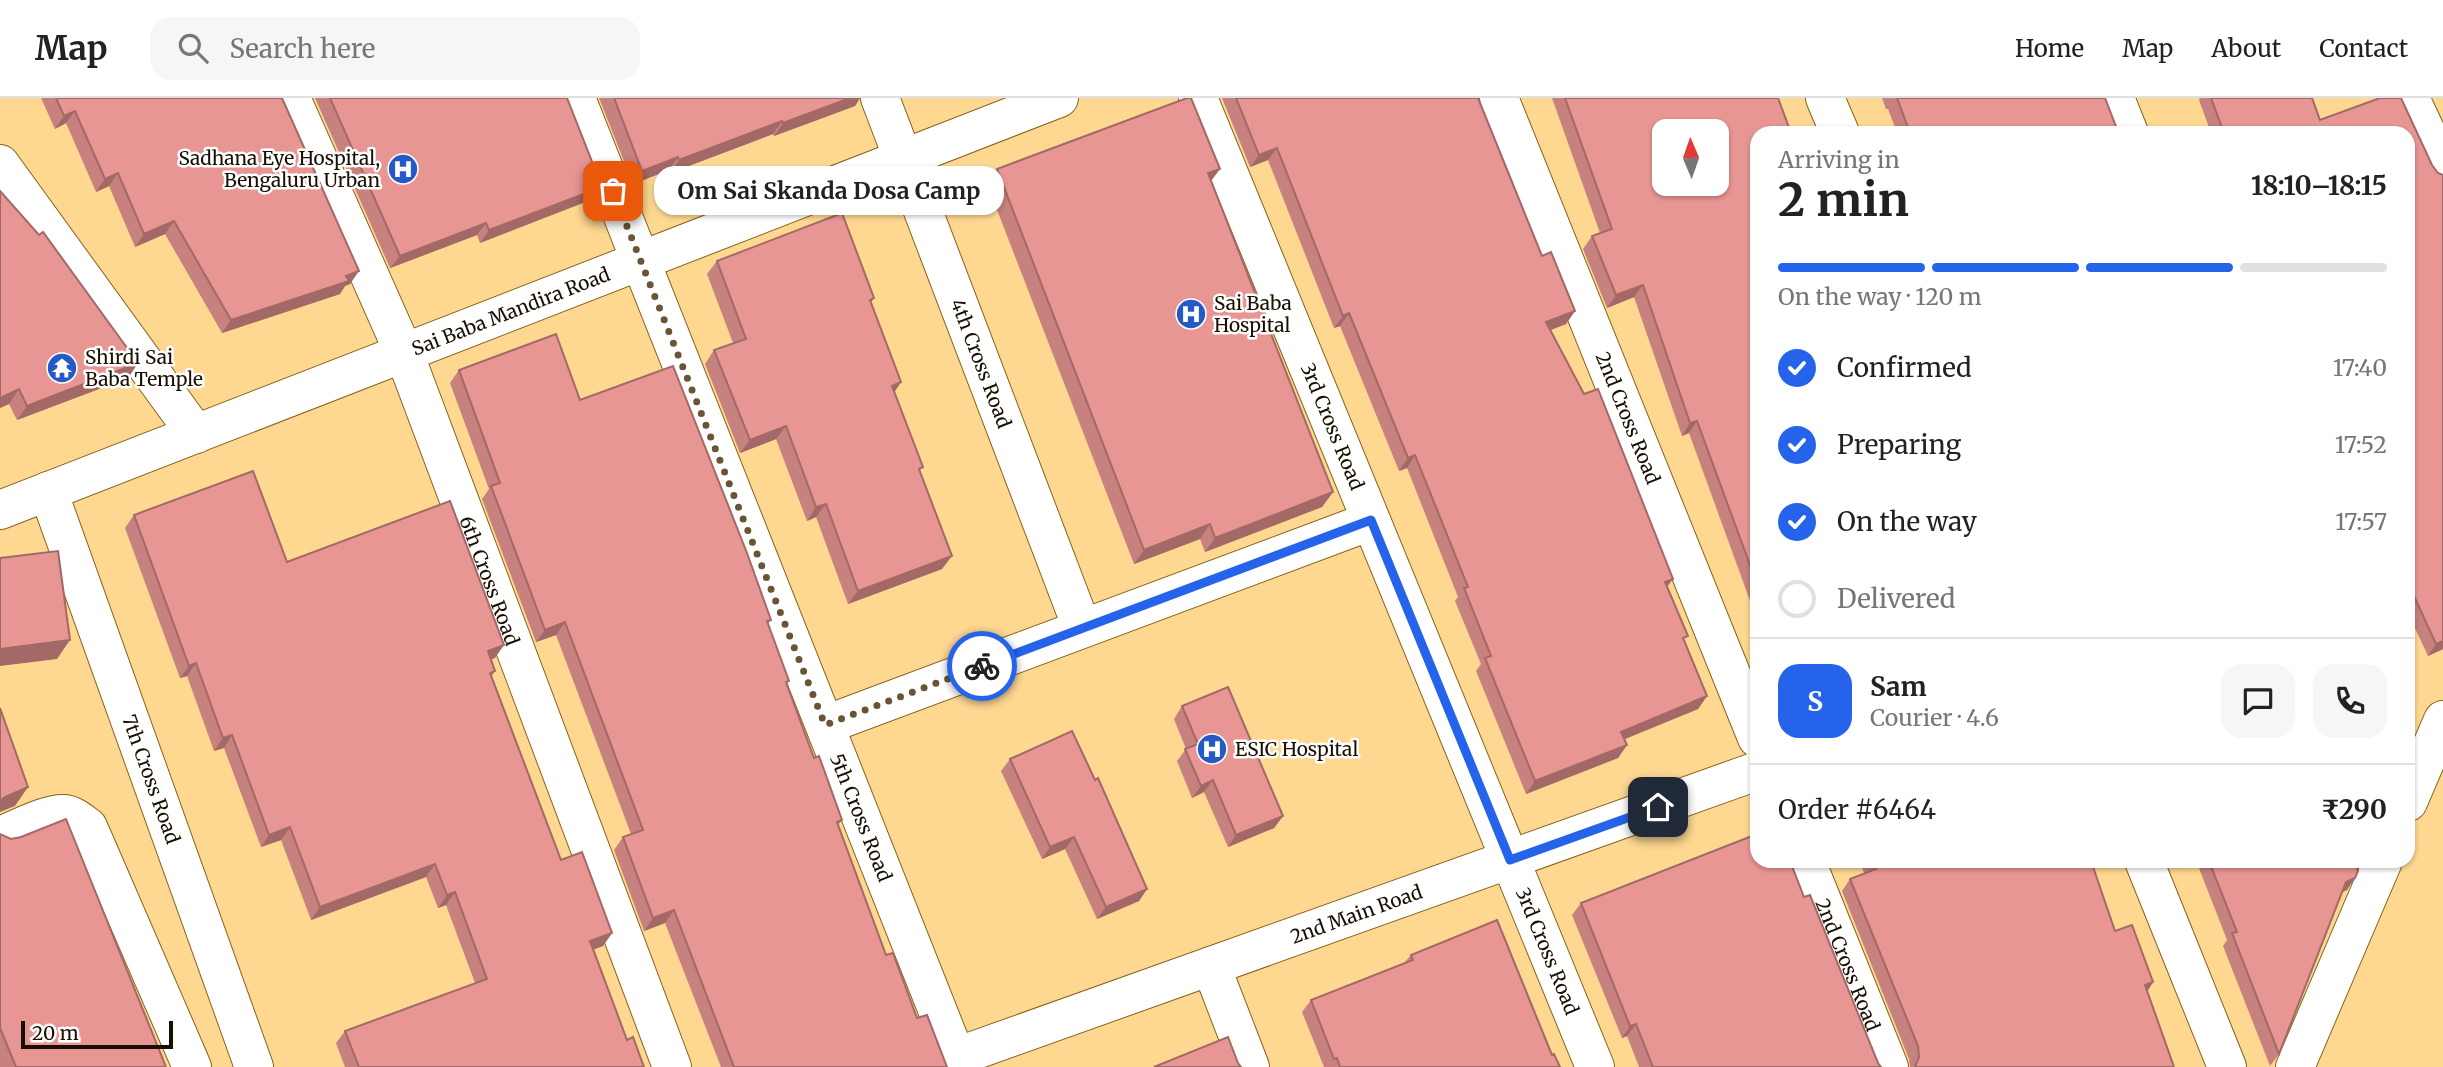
<!DOCTYPE html>
<meta charset="utf-8">
<style>
:root{--surface:#fff;--page:#f6f6f6;--text:#222;--muted:#767676;--line:#e0e0e0;--accent:#2563eb}
body{margin:0;font-family:Merriweather,serif;background:var(--page);color:var(--text);height:100vh;display:flex;flex-direction:column;font-size:26px;white-space:nowrap}
*{box-sizing:border-box;margin:0}
p{font-size:23px;color:var(--muted)}
.icon{flex:none;width:38px;height:38px;fill:none;stroke:currentColor;stroke-width:2;stroke-linecap:round;stroke-linejoin:round}
.map{position:relative;flex:1;overflow:hidden}
.side{position:absolute;left:1750px;top:28px;width:665px;height:742px;display:flex;flex-direction:column;background:var(--surface);border-radius:21px;box-shadow:0 2px 5px #0004}
.side>*{flex:none}
.needle{width:46px;rotate:358deg}
.fabs{position:absolute;left:1652px;top:21px;display:grid;gap:14px}
.fabs a{display:grid;place-items:center;width:77px;height:77px;border-radius:14px;background:var(--surface);box-shadow:0 2px 5px #0004;font-size:35px}
.scale{position:absolute;left:21px;bottom:18px;width:152px;box-sizing:border-box;padding-left:7px;border:4px solid #190f00;border-top:0;font-size:19px;line-height:24px;white-space:nowrap;color:#190f00;-webkit-text-stroke:5px #fefefe;paint-order:stroke}
.pin{position:absolute;display:grid;place-items:center;width:60px;height:60px;color:#fff;margin:-30px;border-radius:14px;box-shadow:0 4px 10px #0006}
.courier{position:absolute;display:grid;place-items:center;width:70px;height:70px;margin:-35px;border:5px solid #2563eb;border-radius:50%;background:#fff;color:#222;box-shadow:0 2px 9px #0007}
.bubble{position:absolute;height:49px;border-radius:21px;background:var(--surface);box-shadow:0 2px 5px #0004;font-size:23px;font-weight:700;line-height:49px;text-align:center}
.overview em{font-style:normal;font-weight:700}
.overview div{display:flex;flex-direction:column-reverse}
.overview{display:flex;align-items:center;justify-content:space-between;height:119px;padding:0 28px}
h1{font-size:46px;font-weight:700;line-height:52px}
.bar{display:grid;grid-template-columns:repeat(4,1fr);gap:10px 7px;align-content:center;height:84px;padding:0 28px}
.bar i{height:9px;border-radius:5px;background:var(--line)}
.bar .selected{background:var(--accent)}
.bar p{grid-column:span 4}
.line{display:flex;align-items:center;gap:18px;padding:0 28px;border-top:2px solid var(--line)}
.line div{flex:1}
.round{display:grid;place-items:center;flex:none;width:74px;height:74px;border-radius:21px;background:var(--page)}
ol{padding:0 28px;list-style:none}
li{display:flex;align-items:center;gap:21px;height:77px}
li p{margin-inline-start:auto}
li .icon{padding:7px;border-radius:50%;background:var(--accent);color:#fff;stroke-width:4}
li:last-child{color:var(--muted)}
li i{width:38px;height:38px;border:4px solid var(--line);border-radius:50%}
header{display:flex;align-items:center;gap:42px;box-sizing:border-box;height:98px;padding:0 35px;background:var(--surface);border-bottom:2px solid var(--line)}
header strong{font-size:33px}
nav{display:flex;gap:38px;margin-inline-start:auto;font-size:24px}
.search{width:490px;height:63px;background:var(--page);display:flex;align-items:center;gap:18px;box-sizing:border-box;padding:0 24px;border-radius:21px;color:var(--muted);font-size:26px}
.map>svg:first-child{display:block}
.lines{fill:none;stroke-linecap:round;stroke-linejoin:round}
.street-casing{stroke:#856318;stroke-width:40}
.secondary-casing{stroke:#856318;stroke-width:40}
.street{stroke:#fff;stroke-width:38}
.secondary{stroke:#fff;stroke-width:38}
.wall{fill:#c7817e}
.shaded-wall{fill:#a26967}
.building{fill:#e79693;stroke:#a26967;stroke-width:2;fill-rule:evenodd}
.done{stroke:#695533;stroke-width:7;stroke-dasharray:0 12.6}
.route{stroke:#2563eb;stroke-width:9}
.labels{text-anchor:middle;stroke-width:5;stroke-linejoin:round;paint-order:stroke}
.poi-label{font-size:19px;fill:#190f00;stroke:#fefefe;text-anchor:start}
.street-label{font-size:19px;fill:#190f00;stroke:#fefefe}
</style>
<header>
<strong>Map</strong>
<div class="search"><svg class="icon" aria-label="search" viewBox="0 0 24 24"><circle cx="10" cy="10" r="6"/><path d="M15 15l6 6"/></svg>Search here</div>
<nav><a>Home</a><a>Map</a><a>About</a><a>Contact</a></nav>
</header>
<div class="map">
<svg width="2443" height="969" viewBox="0 0 2443 969">
<rect width="100%" height="100%" fill="#fed891"/>
<g class="lines">
<g class="street-casing">
<g id="street">
<path id="s1" d="M291 0 404 255 672 969"/>
<path id="s2" d="M576 0 960 969"/>
<path id="s3" d="M880 0 1082 530"/>
<path id="s4" d="M1198 0 1595 969"/>
<path id="s5" d="M1499 0 1757 640"/>
<path d="M2115 0 2129 35"/>
<path d="M2410 0 2443 70"/>
<path d="M0 66 196 336"/>
<path id="s6" d="M48 393 254 969"/>
<path d="M825 627 1371 423"/>
<path d="M2408 704 2443 622"/>
<path d="M0 738C16 732 47 715 64 716 73 717 80 723 88 729L192 969"/>
<path id="s7" d="M1806 763 1889 969"/>
<path d="M1211 868 1250 969"/>
<path id="s8" d="M956 959 1757 673"/>
<path d="M2295 969 2383 763"/>
</g>
</g>
<g class="secondary-casing">
<g id="secondary">
<path d="M1825 0 1840 35"/>
<path id="s9" d="M0 412 1059 0"/>
<path d="M2144 763 2227 969"/>
</g>
</g>
<use href="#street" class="street"/>
<use href="#secondary" class="secondary"/>
</g>
<g class="wall">
<path d="M41 0H282L350 186 345 188 340 196 222 235 165 136 135 149 109 88 96 94 66 25 55 31Z"/>
<path d="M315 0H567L593 101 480 145 477 137 390 170Z"/>
<path d="M599 0H860L855 8 774 38 773 36 670 75 669 72 633 86Z"/>
<path d="M1222 0H1478L1542 158 1575 213 1566 226 1550 232 1667 489 1684 543 1707 598 1698 611 1624 641 1627 647 1618 660 1526 696 1476 573 1481 566 1455 503 1458 499 1407 370 1399 373 1340 228 1334 230 1268 62 1250 69Z"/>
<path d="M1552 0H1778L1757 35V522L1689 335 1682 338 1634 199 1607 210 1583 151 1592 138 1600 135Z"/>
<path d="M1882 0H2105L2117 31 2121 35H1897L1888 11H1886Z"/>
<path d="M2200 0H2312L2320 22 2380 0H2401L2432 67 2438 75 2443 77V551L2428 558 2408 515V35H2211L2199 2Z"/>
<path d="M997 71H1220L1211 83 1333 394 1322 409 1205 454 1200 441 1134 466 987 86Z"/>
<path d="M0 93 138 265 128 280 17 322 9 306 0 310Z"/>
<path d="M717 163 874 200 871 205 894 294 920 374 942 471 848 506 816 419 807 423 776 341 740 355 705 266 714 252 733 245 707 176Z"/>
<path d="M459 272 580 302 771 522 768 526 789 583 787 585 814 660 842 722 838 727 886 857 917 920 947 969H721L665 825 644 833 614 752 623 739 631 736 556 537 536 544 482 401 489 391 450 285Z"/>
<path d="M134 417 287 464 495 560 491 561 495 573 492 578 561 762 612 835 603 848 594 851 627 942 644 969H345L336 945 345 933 475 885 446 807 438 810 426 779 311 822 281 742 261 749 224 650 214 653 187 578 180 580 125 430Z"/>
<path d="M1182 608 1283 718 1274 730 1228 749 1204 694 1192 700 1177 663 1186 651 1174 621Z"/>
<path d="M1010 661 1095 682 1147 791 1139 803 1097 821 1065 751 1042 761 1001 673Z"/>
<path d="M0 736 166 969H0Z"/>
<path d="M1860 763H2092L2091 764 2115 833 2153 884 2147 894 2174 969H1910L1909 961 1842 793 1850 781 1864 775Z"/>
<path d="M2183 763H2359L2355 765 2347 792 2342 794 2279 956 2270 968 2223 848 2227 842 2197 765 2186 770Z"/>
<path d="M1804 799 1878 965 1881 969H1639L1627 938 1622 940 1572 817 1581 805Z"/>
<path d="M1411 857 1552 957 1560 969H1324L1302 914 1311 902 1404 865Z"/>
</g>
<g class="shaded-wall">
<path d="M850 0H860L855 8 774 38 783 25Z"/>
<path d="M75 13 66 25 55 31 64 18Z"/>
<path d="M782 23 773 36 670 75 679 62Z"/>
<path d="M1277 50 1268 62 1250 69 1259 57Z"/>
<path d="M678 59 669 72 633 86 642 73Z"/>
<path d="M1220 71 1209 85 1208 75Z"/>
<path d="M118 75 109 88 96 94 105 81Z"/>
<path d="M602 89 593 101 480 145 489 132Z"/>
<path d="M174 123 165 136 135 149 144 136Z"/>
<path d="M486 125 477 137 390 170 400 158Z"/>
<path d="M359 173 350 186 345 188 340 196 222 235 231 222Z"/>
<path d="M1643 187 1634 199 1607 210 1616 197Z"/>
<path d="M1575 213 1566 226 1538 237 1546 224Z"/>
<path d="M1349 215 1340 228 1334 230 1343 218Z"/>
<path d="M138 265 128 280 17 322 27 308Z"/>
<path d="M901 284 892 298V288Z"/>
<path d="M19 291 9 306 0 310V300Z"/>
<path d="M1697 323 1689 335 1682 338 1690 325Z"/>
<path d="M786 328 776 341 740 355 750 342Z"/>
<path d="M1415 357 1407 370 1399 373 1408 360Z"/>
<path d="M1333 394 1322 409 1205 454 1215 440Z"/>
<path d="M826 406 816 419 807 423 816 409Z"/>
<path d="M1210 426 1200 441 1134 466 1144 452Z"/>
<path d="M952 458 942 471 848 506 858 493Z"/>
<path d="M1673 481 1664 493 1665 484Z"/>
<path d="M565 524 556 537 536 544 545 532Z"/>
<path d="M70 542 57 561 0 568V551Z"/>
<path d="M2443 543V551L2428 558 2436 546Z"/>
<path d="M504 547 495 560 479 566 488 553Z"/>
<path d="M196 565 187 578 180 580 189 568Z"/>
<path d="M1707 598 1698 611 1613 646 1621 634Z"/>
<path d="M232 637 224 650 214 653 223 640Z"/>
<path d="M1627 647 1618 660 1526 696 1535 683Z"/>
<path d="M1213 682 1204 694 1192 700 1201 688Z"/>
<path d="M28 689 15 708 0 714V703L5 699Z"/>
<path d="M1283 718 1274 730 1228 749 1236 737Z"/>
<path d="M290 729 281 742 261 749 269 737Z"/>
<path d="M1074 739 1065 751 1042 761 1050 749Z"/>
<path d="M2191 763H2199L2197 765 2186 770Z"/>
<path d="M435 766 426 779 311 822 320 809Z"/>
<path d="M2355 780 2347 792 2337 796 2346 784Z"/>
<path d="M1147 791 1139 803 1097 821 1106 809Z"/>
<path d="M455 794 446 807 438 810 447 797Z"/>
<path d="M674 812 665 825 644 833 653 820Z"/>
<path d="M612 835 603 848 582 856 590 843Z"/>
<path d="M2153 884 2145 897V887Z"/>
<path d="M1636 926 1627 938 1622 940 1630 928Z"/>
</g>
<g class="building">
<path d="M56 0H282L359 173 346 178 349 183 231 222 174 123 144 136 118 75 105 81 75 13 64 18Z"/>
<path d="M330 0H567L602 89 489 132 486 125 400 158Z"/>
<path d="M614 0H850L783 25 782 23 679 62 678 59 642 73Z"/>
<path d="M1187 0H1191L1220 71 1208 75 1333 394 1215 440 1210 426 1144 452 997 71Z"/>
<path d="M1236 0H1478L1542 158 1551 154 1575 213 1546 224 1584 296 1598 291 1673 481 1665 484 1688 538 1683 540 1707 598 1621 634 1627 647 1535 683 1485 560 1491 558 1464 490 1468 489 1415 357 1408 360 1349 215 1343 218 1277 50 1259 57Z"/>
<path d="M1565 0H1778L1791 35H1757V486L1697 323 1690 325 1643 187 1616 197 1592 138 1612 131ZM1664 33H1717V86H1664Z"/>
<path d="M1897 0H2105L2117 31 2121 35H1910Z"/>
<path d="M2211 0H2312L2320 22 2380 0H2401L2432 67 2438 75 2443 77V543L2436 546 2408 485V35H2224Z"/>
<path d="M0 93 39 137 43 134 138 265 27 308 19 291 0 300Z"/>
<path d="M842 115 874 200 870 202 901 284 892 288 923 369 919 371 952 458 858 493 826 406 816 409 786 328 750 342 714 252 746 241 717 163Z"/>
<path d="M556 236 580 302 673 268 747 455 771 522 767 523 789 583 786 584 814 660 819 658 842 722 837 724 886 857 893 855 917 920 927 917 947 969H734L674 812 653 820 623 739 643 732 565 524 545 532 491 388 500 385 459 272Z"/>
<path d="M253 373 287 464 450 403 504 547 488 553 495 573 490 575 561 762 582 754 612 835 590 843 627 942 633 939 644 969H359L345 933 487 881 455 794 447 797 435 766 320 809 290 729 269 737 232 637 223 640 196 565 189 568 134 417Z"/>
<path d="M58 453 70 542 0 551V460Z"/>
<path d="M1228 589 1283 718 1236 737 1213 682 1201 688 1185 651 1198 646 1182 608Z"/>
<path d="M0 610 28 689 5 699 0 703Z"/>
<path d="M1072 633 1095 682 1098 680 1147 791 1106 809 1074 739 1050 749 1010 661Z"/>
<path d="M66 721 166 969H16L0 930V736L11 741 21 739Z"/>
<path d="M1757 736V763H1790L1804 799 1810 797 1878 965 1881 969H1653L1636 926 1630 928 1581 805Z"/>
<path d="M1873 763H2091L2115 833 2132 827 2153 884 2145 887 2174 969H1915L1919 959 1918 948 1850 781 1876 771Z"/>
<path d="M2209 763H2354L2358 773 2355 780 2346 784 2279 956 2232 835 2237 834Z"/>
<path d="M1497 822 1552 957 1554 956 1560 969H1340L1337 960 1334 961 1311 902 1413 862 1411 857Z"/>
<path d="M1228 939 1238 965 1241 969H1154Z"/>
</g>
<g class="lines">
<path class="done" d="M613 93 825 627 982 568"/>
<path class="route" d="M982 568 1371 422 1510 762 1658 709"/>
</g>
<defs>
<g id="hospital-disc" transform="scale(1.575)"><circle r="9.5" fill="#2459c6" stroke="#fefefe"/><path d="M-5-5h3v3.5h4V-5h3V5h-3V1.5h-4V5h-3Z" fill="#fff"/></g>
<g id="temple-disc" transform="scale(1.575)"><circle r="9.5" fill="#2459c6" stroke="#fefefe"/><path d="M0-6L5-2H3V0L6.5 2.5H4V6H1.5V3h-3V6H-4V2.5H-6.5L-3 0V-2H-5Z" fill="#fff"/></g>
</defs>
<g fill-rule="evenodd">
<use href="#hospital-disc" x="403" y="71"/>
<use href="#hospital-disc" x="1191" y="216"/>
<use href="#temple-disc" x="62" y="270"/>
<use href="#hospital-disc" x="1212" y="651"/>
</g>
<g class="labels">
<g class="poi-label">
<text x="380" y="67" text-anchor="end">Sadhana Eye Hospital,<tspan x="380" dy="22">Bengaluru Urban</tspan></text>
<text x="1214" y="212">Sai Baba<tspan x="1214" dy="22">Hospital</tspan></text>
<text x="85" y="266">Shirdi Sai<tspan x="85" dy="22">Baba Temple</tspan></text>
<text x="1235" y="658">ESIC Hospital</text>
</g>
<g class="street-label">
<text dy="7" stroke="none"><textPath href="#s9" startOffset="548">Sai Baba Mandira Road</textPath></text>
<text dy="7" stroke="none"><textPath href="#s3" startOffset="284">4th Cross Road</textPath></text>
<text dy="7" stroke="none"><textPath href="#s5" startOffset="345">2nd Cross Road</textPath></text>
<text dy="7" stroke="none"><textPath href="#s4" startOffset="355">3rd Cross Road</textPath></text>
<text dy="7" stroke="none"><textPath href="#s1" startOffset="522">6th Cross Road</textPath></text>
<text dy="7" stroke="none"><textPath href="#s6" startOffset="306">7th Cross Road</textPath></text>
<text dy="7" stroke="none"><textPath href="#s2" startOffset="774">5th Cross Road</textPath></text>
<text dy="7" stroke="none"><textPath href="#s8" startOffset="425">2nd Main Road</textPath></text>
<text dy="7" stroke="none"><textPath href="#s4" startOffset="922">3rd Cross Road</textPath></text>
<text dy="7" stroke="none"><textPath href="#s7" startOffset="112">2nd Cross Road</textPath></text>
</g>
</g>
</svg>
<div class="fabs">
<a><svg class="needle" viewBox="-14 -14 28 28"><path d="M0-13l5 13h-10z" fill="#e53935"/><path d="M0 13l5-13h-10z" fill="#767676"/></svg></a>
</div>
<div class="scale">20 m</div>
<div class="pin" style="left:613px;top:93px;background:#ea580c"><svg class="icon" aria-label="bag" viewBox="0 0 24 24"><path d="M5 8h14l-1 12H6zM9 8a3 3 0 0 1 6 0"/></svg></div>
<div class="pin" style="left:1658px;top:709px;background:#1f2937"><svg class="icon" aria-label="home" viewBox="0 0 24 24"><path d="M3 11l9-7 9 7M6 9v11h12V9"/></svg></div>
<div class="courier" style="left:982px;top:568px"><svg class="icon" aria-label="bike" viewBox="0 0 24 24"><circle cx="6" cy="16" r="4"/><circle cx="18" cy="16" r="4"/><path d="M6 16l4-8h5l3 8M10 8l3 8H6M13 5h3"/></svg></div>
<div class="bubble" style="left:654px;top:68px;width:350px">Om Sai Skanda Dosa Camp</div>
<section class="side">
<div class="overview"><div><h1>2 min</h1><p>Arriving in</p></div><em>18:10–18:15</em></div>
<div class="bar"><i class="selected"></i><i class="selected"></i><i class="selected"></i><i></i><p>On the way · 120 m</p></div>
<ol>
<li><svg class="icon" aria-label="check" viewBox="0 0 24 24"><path d="M5 12l5 5 9-10"/></svg>Confirmed<p>17:40</p></li>
<li><svg class="icon" aria-label="check" viewBox="0 0 24 24"><path d="M5 12l5 5 9-10"/></svg>Preparing<p>17:52</p></li>
<li><svg class="icon" aria-label="check" viewBox="0 0 24 24"><path d="M5 12l5 5 9-10"/></svg>On the way<p>17:57</p></li>
<li><i></i>Delivered</li>
</ol>
<div class="line" style="height:126px"><b class="round" style="background:var(--accent);color:#fff">S</b><div><b>Sam</b><p>Courier · 4.6</p></div><a class="round"><svg class="icon" aria-label="chat" viewBox="0 0 24 24"><path d="M4 5h16v11H9l-5 4z"/></svg></a><a class="round"><svg class="icon" aria-label="phone" viewBox="0 0 24 24"><path d="M5 4h4l2 5-3 2q2 4 5 5l2-3 5 2v4C11 20 4 13 5 4z"/></svg></a></div>
<div class="line" style="height:91px"><div>Order #6464</div><b>₹290</b></div>
</section>
</div>
